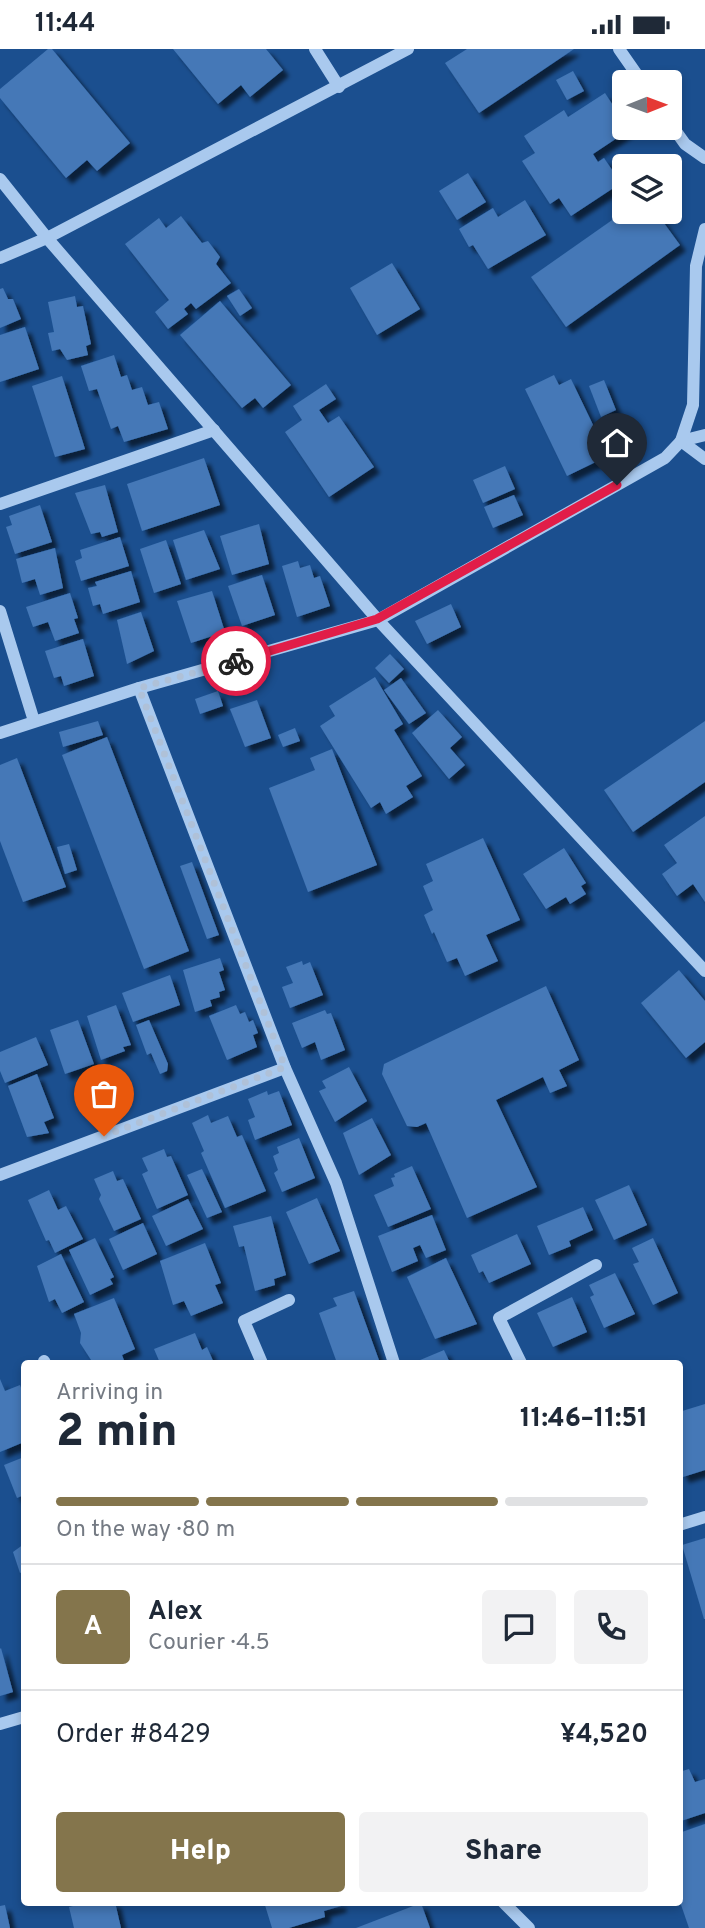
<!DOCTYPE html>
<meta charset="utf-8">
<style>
:root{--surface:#fff;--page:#f2f2f3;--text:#1f2937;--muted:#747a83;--line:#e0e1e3;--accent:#84754c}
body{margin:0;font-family:Overpass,sans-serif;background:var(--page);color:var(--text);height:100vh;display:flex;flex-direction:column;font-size:26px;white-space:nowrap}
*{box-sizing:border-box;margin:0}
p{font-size:23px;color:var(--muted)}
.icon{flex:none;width:38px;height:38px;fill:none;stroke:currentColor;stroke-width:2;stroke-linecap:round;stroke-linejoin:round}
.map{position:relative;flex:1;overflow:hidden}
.side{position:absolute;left:21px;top:1311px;width:662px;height:546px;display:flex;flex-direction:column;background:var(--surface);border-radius:7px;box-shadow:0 4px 10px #0003}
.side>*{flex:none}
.needle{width:46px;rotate:89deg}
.buttons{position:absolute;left:612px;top:21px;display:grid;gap:14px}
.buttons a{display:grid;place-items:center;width:70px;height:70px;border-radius:7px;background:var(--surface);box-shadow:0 4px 10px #0003;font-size:35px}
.pin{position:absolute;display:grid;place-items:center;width:60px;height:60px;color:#fff;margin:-72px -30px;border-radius:50% 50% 50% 0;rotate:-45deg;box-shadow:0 0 7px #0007}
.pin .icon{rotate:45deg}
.courier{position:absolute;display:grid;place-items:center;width:70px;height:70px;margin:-35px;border:5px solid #e11d48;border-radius:50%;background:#fff;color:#222;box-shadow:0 2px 9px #0007}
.head em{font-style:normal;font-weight:800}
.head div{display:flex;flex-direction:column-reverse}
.head{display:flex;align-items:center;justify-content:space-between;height:119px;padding:0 35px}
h1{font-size:46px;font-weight:800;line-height:52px}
.bar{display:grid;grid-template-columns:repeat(4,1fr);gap:10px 7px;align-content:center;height:84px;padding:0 35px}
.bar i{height:9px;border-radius:5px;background:var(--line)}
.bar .current{background:var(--accent)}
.bar p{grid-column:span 4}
.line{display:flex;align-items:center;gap:18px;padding:0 35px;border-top:2px solid var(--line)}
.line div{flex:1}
.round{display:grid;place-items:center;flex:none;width:74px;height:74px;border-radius:7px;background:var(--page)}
.primary-button{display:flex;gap:14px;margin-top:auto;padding:14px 35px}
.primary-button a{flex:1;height:80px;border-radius:7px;background:var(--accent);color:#fff;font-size:28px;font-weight:800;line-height:80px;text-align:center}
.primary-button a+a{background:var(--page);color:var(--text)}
.status{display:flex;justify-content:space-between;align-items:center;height:49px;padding:0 35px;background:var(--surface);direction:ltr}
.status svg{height:19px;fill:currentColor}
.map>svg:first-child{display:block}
.building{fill:#4478b7;filter:url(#shadow)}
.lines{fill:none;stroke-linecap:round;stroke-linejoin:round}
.minor{stroke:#a9c9ee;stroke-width:12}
.done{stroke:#afc1d8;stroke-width:7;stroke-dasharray:0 12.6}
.route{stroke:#e11d48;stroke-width:9}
</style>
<div class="status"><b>11:44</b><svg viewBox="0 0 49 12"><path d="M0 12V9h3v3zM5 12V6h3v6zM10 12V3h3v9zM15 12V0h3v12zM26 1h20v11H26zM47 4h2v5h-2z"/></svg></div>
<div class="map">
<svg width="705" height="1879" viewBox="0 0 705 1879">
<defs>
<filter id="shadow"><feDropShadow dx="6" dy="6" stdDeviation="2" flood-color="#0009"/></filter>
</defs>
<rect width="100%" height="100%" fill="#1b4f8f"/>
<g class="building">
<path d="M48 0H52L130 94 97 122 87 111 66 129 0 49V40Z"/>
<path d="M173 0H266L283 21 250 48 241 36 218 55Z"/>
<path d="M467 0H574L479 64 445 14Z"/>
<path d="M573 22 584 42 567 51 556 31Z"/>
<path d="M605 44 629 81 593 105 598 113 604 109 621 134 571 167 559 149 550 155 522 112 535 104 524 87 564 61 568 68Z"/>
<path d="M468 124 486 153 457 171 439 142Z"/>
<path d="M525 151 546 186 488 220 473 196 469 198 459 180 493 159 498 168Z"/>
<path d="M625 162 656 163 680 196 566 278 531 228Z"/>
<path d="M181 167 202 194 208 192 220 208 216 215 231 234 196 260 191 254 184 260 188 265 168 280 155 263 169 251 125 195 159 169 166 179Z"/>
<path d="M392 214 420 260 377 286 350 239Z"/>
<path d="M3 239 8 250H13L21 270 0 279V240Z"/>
<path d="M239 240 252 259 240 267 227 247Z"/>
<path d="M75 247 77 258 83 257 91 295 86 297 88 306 67 311 60 300 52 302 48 284 54 283 48 253Z"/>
<path d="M220 252 291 336 263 359 255 349 242 359 180 286Z"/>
<path d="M25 278 39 320 0 333V286Z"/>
<path d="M114 306 121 328 127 326 132 341 142 338 148 356 159 353 168 380 124 393 118 377 111 380 97 340 89 342 81 317Z"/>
<path d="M554 326 559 336 571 330 608 407 567 427 525 340Z"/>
<path d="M62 327 85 400 55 408 32 337Z"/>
<path d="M604 331 616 361 601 368 589 337Z"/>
<path d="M326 335 336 350 319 361 328 374 339 367 374 418 329 448 285 383 302 371 293 357Z"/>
<path d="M204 409 220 456 142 482 127 435Z"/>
<path d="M505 417 515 440 483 454 473 431Z"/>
<path d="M105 436 118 483 102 488 100 483 91 485 75 444Z"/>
<path d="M514 446 523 466 493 479 484 458Z"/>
<path d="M40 456 52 493 15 505 6 478 12 476 9 467Z"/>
<path d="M259 475 269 515 232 526 220 487Z"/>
<path d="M204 481 220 520 186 531 173 491Z"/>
<path d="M120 488 129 517 81 532 75 512 82 509 80 501Z"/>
<path d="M166 491 181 535 154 544 140 500Z"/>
<path d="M55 499 63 539 40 546 35 530 22 534 16 510Z"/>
<path d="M298 512 300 519 310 516 314 529 320 527 330 557 297 568 282 517Z"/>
<path d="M131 522 140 553 103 565 100 555 93 557 88 539 97 537 95 533Z"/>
<path d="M262 526 275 566 242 577 228 537Z"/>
<path d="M212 542 225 583 191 594 177 552Z"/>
<path d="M70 544 78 569 74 570 79 584 55 592 48 573 33 578 26 558Z"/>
<path d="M451 555 461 578 427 595 415 572Z"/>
<path d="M141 563 154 602 127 615 117 571Z"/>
<path d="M83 590 94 627 64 637 61 627 54 629 45 602Z"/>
<path d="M390 605 404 620 389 634 375 619Z"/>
<path d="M375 628 403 675 394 681 422 727 406 737 413 748 386 765 380 753 371 759 320 677 335 667 329 657Z"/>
<path d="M401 629 426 664 409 675 384 641Z"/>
<path d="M218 642 223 657 200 665 195 650Z"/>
<path d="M257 651 271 689 245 698 230 660Z"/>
<path d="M438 661 462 688 450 699 465 716 449 730 412 684Z"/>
<path d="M98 672 103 686 63 698 59 683Z"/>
<path d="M705 672V733L633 783 604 741Z"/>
<path d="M295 679 300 692 283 698 278 686Z"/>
<path d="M107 688 189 902 144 920 62 706Z"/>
<path d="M332 700 377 816 308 843 269 739 315 721 310 709Z"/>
<path d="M17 709 66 838 23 853 0 792V716Z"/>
<path d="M705 767V853L693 835 677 847 662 825 677 814 664 796Z"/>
<path d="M483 789 520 871 486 886 498 912 465 927 457 909 447 913 434 883 432 885 424 866 433 861 423 837 433 832 426 815Z"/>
<path d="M69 795 77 821 65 825 57 798Z"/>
<path d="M564 799 586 834 581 837 586 845 570 855 566 848 546 860 523 825Z"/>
<path d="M192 813 219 886 207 890 180 817Z"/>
<path d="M220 909 224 921 219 923 225 941 219 943 220 948 210 951 212 957 195 963 183 921Z"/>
<path d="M302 912 303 916 310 913 323 946 290 959 282 938 293 934 286 918Z"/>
<path d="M679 921 705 952V993L686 1009 641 954Z"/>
<path d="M170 926 180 956 133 973 122 944Z"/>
<path d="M546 937 579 1011 559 1021 567 1037 550 1044 543 1028 496 1051 537 1138 467 1169 426 1074 417 1078 407 1077 382 1025 384 1015Z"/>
<path d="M116 956 131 996 123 998 125 1002 101 1011 87 967Z"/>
<path d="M236 956 240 965 245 963 249 973 253 971 258 984 253 986 257 998 227 1011 209 967Z"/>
<path d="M325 961 327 965 331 964 345 1001 321 1011 315 993 302 999 292 974Z"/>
<path d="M78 971 94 1015 65 1025 50 981Z"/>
<path d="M149 971 168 1015 167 1022 160 1025 151 1004 147 1006 136 976Z"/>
<path d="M36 988 48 1016 5 1034 0 1022V1003Z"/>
<path d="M349 1018 367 1052 335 1073 319 1042 326 1039 322 1032Z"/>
<path d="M37 1025 54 1069 44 1073 49 1084 27 1088 8 1037Z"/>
<path d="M267 1042 268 1046 279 1042 292 1076 255 1091 248 1071 255 1068 248 1050Z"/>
<path d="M208 1066 211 1074 228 1067 237 1088 242 1086 266 1142 225 1159 201 1104 204 1102 192 1074Z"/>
<path d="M372 1069 391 1106 359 1126 343 1084Z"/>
<path d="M299 1089 315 1129 282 1143 274 1124 278 1121 273 1107 279 1104 277 1098Z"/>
<path d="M164 1100 167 1108 171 1107 188 1146 157 1160 142 1125 148 1122 142 1109Z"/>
<path d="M412 1117 431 1160 388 1178 374 1146 394 1137 391 1129 395 1128 394 1125Z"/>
<path d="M202 1120 222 1163 207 1169 187 1126Z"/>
<path d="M113 1122 117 1132 123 1130 141 1170 114 1182 99 1150 101 1146 94 1130Z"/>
<path d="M629 1136 647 1176 614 1191 595 1151Z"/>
<path d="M49 1141 58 1161 66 1157 83 1190 55 1204 49 1191 46 1192 28 1151Z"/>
<path d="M317 1149 340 1202 309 1215 286 1163Z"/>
<path d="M188 1150 203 1180 166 1197 152 1167Z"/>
<path d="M583 1158 593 1181 569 1192 571 1197 549 1206 537 1177Z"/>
<path d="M432 1166 446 1201 426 1209 420 1196 413 1199 418 1212 392 1223 378 1187Z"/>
<path d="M271 1167 286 1226 274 1230 275 1236 255 1242 244 1197 239 1198 233 1177Z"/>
<path d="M143 1174 157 1205 123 1221 109 1190Z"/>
<path d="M517 1185 531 1215 489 1234 483 1222 479 1224 471 1206Z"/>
<path d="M95 1189 114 1228 110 1230 113 1235 90 1246 69 1201Z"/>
<path d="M653 1189 678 1244 653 1256 633 1215 639 1213 632 1199Z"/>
<path d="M205 1194 221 1234 215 1236 223 1254 191 1267 184 1252 173 1256 160 1212Z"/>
<path d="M61 1205 84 1253 62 1264 55 1250 49 1253 37 1217Z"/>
<path d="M446 1209 477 1275 435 1290 407 1228Z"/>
<path d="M615 1224 635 1265 604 1279 590 1248 594 1246 589 1236Z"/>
<path d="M354 1242 380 1314H337L319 1264 337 1257 333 1249Z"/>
<path d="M572 1248 587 1283 553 1298 537 1264Z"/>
<path d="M114 1249 135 1300 122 1306 125 1314H93L80 1294 81 1284 74 1265Z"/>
<path d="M195 1284 202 1301 207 1298 214 1314H160L154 1300Z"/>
<path d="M444 1301 450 1314H413Z"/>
<path d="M0 1330 5 1342 20 1336 24 1347V1393L0 1403Z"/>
<path d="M705 1355V1421L683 1428 679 1419V1363Z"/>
<path d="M24 1408V1446L17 1449 4 1416Z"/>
<path d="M705 1489V1570H704L682 1496Z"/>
<path d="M24 1495V1522L20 1524 13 1503Z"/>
<path d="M1 1599 13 1643 0 1647V1600Z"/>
<path d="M689 1720 695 1733 705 1730V1764L681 1772 679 1723Z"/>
<path d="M705 1775V1879H689L679 1850V1784Z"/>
<path d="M89 1853H115L121 1879H74L69 1858Z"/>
<path d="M264 1853H340L341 1857 324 1862 325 1868 289 1879H272Z"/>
<path d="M421 1854 430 1879H356Z"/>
<path d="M5 1856 10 1879H0V1857Z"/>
</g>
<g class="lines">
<g class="minor">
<path d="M315 0 339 38"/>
<path d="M619 0 642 33"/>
<path d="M670 74 685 95 705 109"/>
<path d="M0 130 47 189 378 571 705 922"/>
<path d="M0 209 47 189 408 0"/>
<path d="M681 392 705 410"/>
<path d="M681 392 705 386"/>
<path d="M0 455 214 381"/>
<path d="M0 562 34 672"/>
<path d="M139 639 285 1019 336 1134 394 1314"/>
<path d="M0 684 139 639 378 571 665 409 681 392 693 356 696 217 705 180"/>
<path d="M0 1126 285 1019"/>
<path d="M44 1312 45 1314"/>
<path d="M262 1314 244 1272 289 1251"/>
<path d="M521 1314 499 1269 596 1216"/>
<path d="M679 1476 705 1468"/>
<path d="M0 1675 24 1668"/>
<path d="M503 1853 529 1879"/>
</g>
</g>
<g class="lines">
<path class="done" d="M104 1087 285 1018 139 639 236 612"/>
<path class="route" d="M236 612 377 570 617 436"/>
</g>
</svg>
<div class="buttons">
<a><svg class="needle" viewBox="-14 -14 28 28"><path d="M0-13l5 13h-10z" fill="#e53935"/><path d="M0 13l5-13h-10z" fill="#747a83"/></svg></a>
<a><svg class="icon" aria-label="layers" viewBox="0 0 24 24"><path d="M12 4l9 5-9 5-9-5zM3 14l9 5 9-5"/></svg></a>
</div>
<div class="pin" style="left:104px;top:1087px;background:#ea580c"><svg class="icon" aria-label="bag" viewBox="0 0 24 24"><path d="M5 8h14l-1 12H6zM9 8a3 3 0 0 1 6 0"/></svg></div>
<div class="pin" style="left:617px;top:436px;background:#1f2937"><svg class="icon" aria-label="home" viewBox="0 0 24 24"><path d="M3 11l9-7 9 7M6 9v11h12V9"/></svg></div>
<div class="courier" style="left:236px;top:612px"><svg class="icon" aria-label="bike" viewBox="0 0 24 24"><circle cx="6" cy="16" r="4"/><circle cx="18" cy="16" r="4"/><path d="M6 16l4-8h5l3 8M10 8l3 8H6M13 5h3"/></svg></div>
<section class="side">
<div class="head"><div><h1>2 min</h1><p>Arriving in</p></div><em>11:46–11:51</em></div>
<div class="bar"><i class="current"></i><i class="current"></i><i class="current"></i><i></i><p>On the way · 80 m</p></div>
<div class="line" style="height:126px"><b class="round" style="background:var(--accent);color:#fff">A</b><div><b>Alex</b><p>Courier · 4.5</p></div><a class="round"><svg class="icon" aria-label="chat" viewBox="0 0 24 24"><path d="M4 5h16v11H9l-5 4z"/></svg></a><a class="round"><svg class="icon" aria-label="phone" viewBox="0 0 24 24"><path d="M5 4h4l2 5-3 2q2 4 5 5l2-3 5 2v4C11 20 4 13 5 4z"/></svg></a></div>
<div class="line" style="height:91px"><div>Order #8429</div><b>¥4,520</b></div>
<div class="primary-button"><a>Help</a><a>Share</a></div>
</section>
</div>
